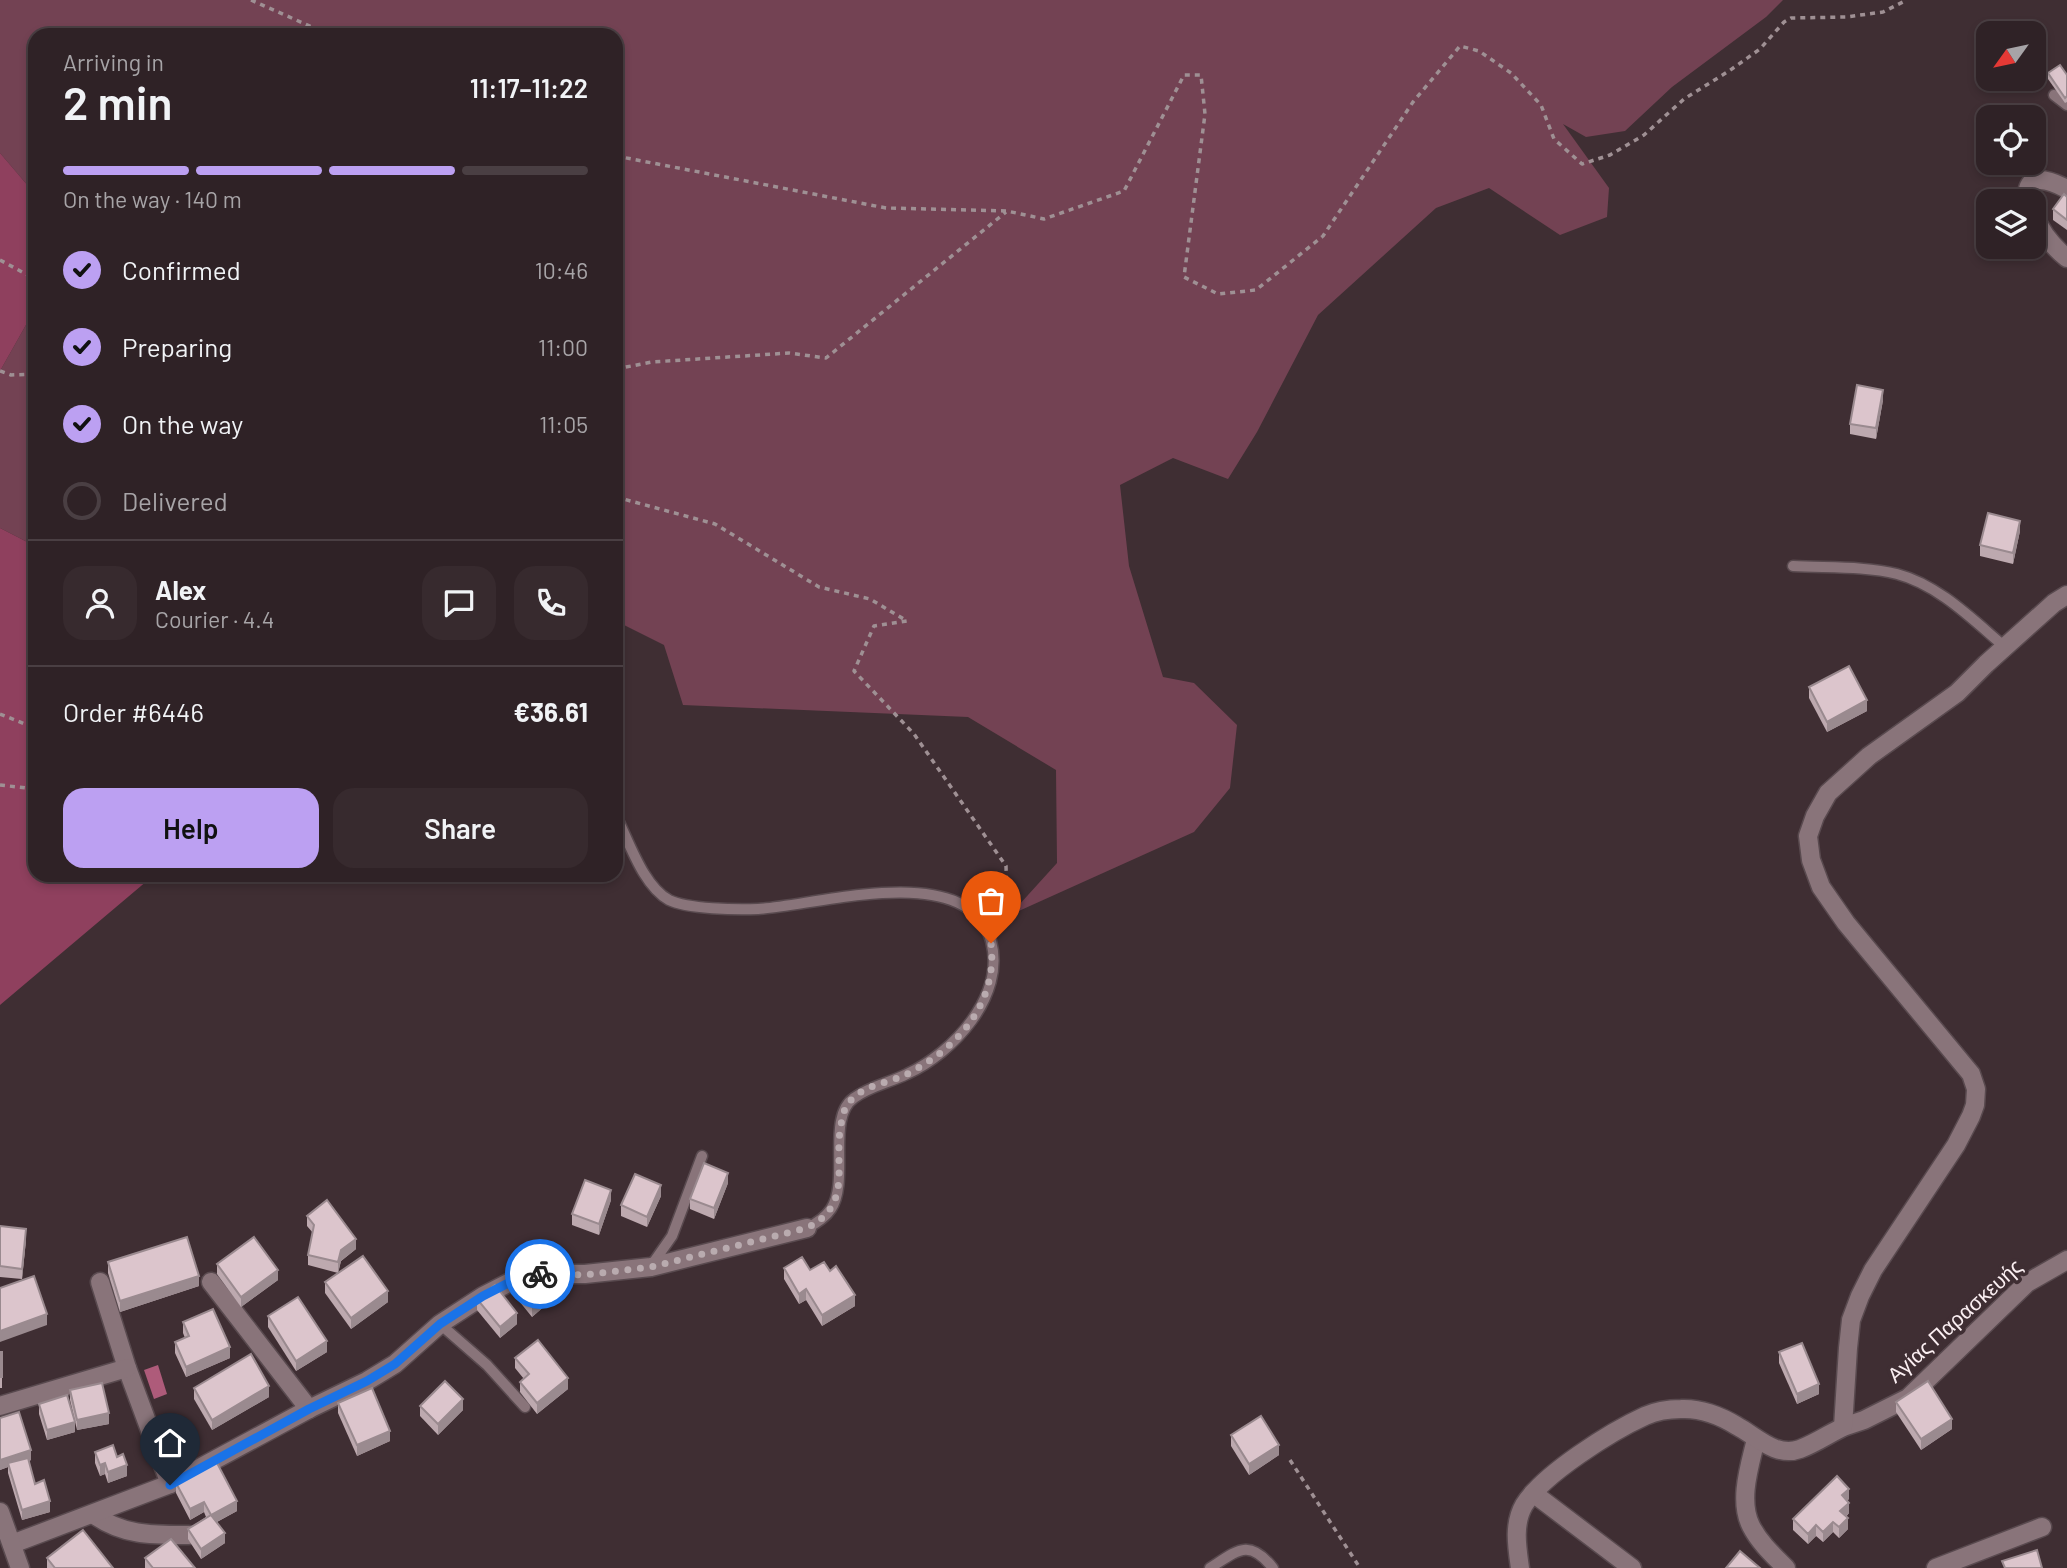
<!DOCTYPE html>
<meta charset="utf-8">
<style>
:root{--surface:#2f2226;--page:#372a2e;--text:#f1f3f6;--muted:#a7a4a7;--line:#4a3f43;--accent:#bca0f2}
body{margin:0;font-family:Barlow,sans-serif;background:var(--page);color:var(--text);height:100vh;display:flex;flex-direction:column;font-size:26px;white-space:nowrap}
*{box-sizing:border-box;margin:0}
p{font-size:23px;color:var(--muted)}
.icon{flex:none;width:38px;height:38px;fill:none;stroke:currentColor;stroke-width:2;stroke-linecap:round;stroke-linejoin:round}
.map{position:relative;flex:1;overflow:hidden}
.panel{position:absolute;left:28px;top:28px;width:595px;height:854px;display:flex;flex-direction:column;background:var(--surface);border-radius:21px;box-shadow:0 4px 10px #0003,0 0 0 2px var(--line)}
.panel>*{flex:none}
.needle{width:46px;rotate:237deg}
.fabs{position:absolute;left:1976px;top:21px;display:grid;gap:14px}
.fabs a{display:grid;place-items:center;width:70px;height:70px;border-radius:14px;background:var(--surface);box-shadow:0 4px 10px #0003,0 0 0 2px var(--line);font-size:35px}
.pin{position:absolute;display:grid;place-items:center;width:60px;height:60px;color:#fff;margin:-72px -30px;border-radius:50% 50% 50% 0;rotate:-45deg;box-shadow:0 0 7px #0007}
.pin .icon{rotate:45deg}
.courier{position:absolute;display:grid;place-items:center;width:70px;height:70px;margin:-35px;border:5px solid #1a73e8;border-radius:50%;background:#fff;color:#222;box-shadow:0 2px 9px #0007}
.headline em{font-style:normal;font-weight:600}
.headline div{display:flex;flex-direction:column-reverse}
.headline{display:flex;align-items:center;justify-content:space-between;height:119px;padding:0 35px}
h1{font-size:46px;font-weight:600;line-height:52px}
.bar{display:grid;grid-template-columns:repeat(4,1fr);gap:10px 7px;align-content:center;height:84px;padding:0 35px}
.bar i{height:9px;border-radius:5px;background:var(--line)}
.bar .on{background:var(--accent)}
.bar p{grid-column:span 4}
.line{display:flex;align-items:center;gap:18px;padding:0 35px;border-top:2px solid var(--line)}
.line div{flex:1}
.round{display:grid;place-items:center;flex:none;width:74px;height:74px;border-radius:21px;background:var(--page)}
ol{padding:0 35px;list-style:none}
li{display:flex;align-items:center;gap:21px;height:77px}
li p{margin-inline-start:auto}
li .icon{padding:7px;border-radius:50%;background:var(--accent);color:#111;stroke-width:4}
li:last-child{color:var(--muted)}
li i{width:38px;height:38px;border:4px solid var(--line);border-radius:50%}
.cta{display:flex;gap:14px;margin-top:auto;padding:14px 35px}
.cta a{flex:1;height:80px;border-radius:21px;background:var(--accent);color:#111;font-size:28px;font-weight:600;line-height:80px;text-align:center}
.cta a+a{background:var(--page);color:var(--text)}
.map>svg:first-child{display:block}
.green{fill:#734253}
.forest{fill:#8f405e}
.water{fill:#ae5b7a}
.lines{fill:none;stroke-linecap:round;stroke-linejoin:round}
.lane-casing{stroke:#594a4f;stroke-width:13}
.street-casing{stroke:#594a4f;stroke-width:21}
.secondary-casing{stroke:#594a4f;stroke-width:21}
.path{stroke:#9f9094;stroke-width:3.5;stroke-dasharray:5 5;stroke-linecap:butt}
.lane{stroke:#89747a;stroke-width:10}
.street{stroke:#89747a;stroke-width:18}
.secondary{stroke:#89747a;stroke-width:18}
.wall{fill:#bda9af}
.shaded-wall{fill:#9a8a8f}
.building{fill:#dcc5cc;stroke:#9a8a8f;stroke-width:2}
.done{stroke:#b9abaf;stroke-width:7;stroke-dasharray:0 12.6}
.route{stroke:#1a73e8;stroke-width:9}
.labels{text-anchor:middle;stroke-width:7;stroke-linejoin:round;paint-order:stroke}
.street-label{font-size:21px;fill:#fbeff2;stroke:#3f2e33}
</style>
<div class="map">
<svg width="2067" height="1568" viewBox="0 0 2067 1568">
<rect width="100%" height="100%" fill="#3f2e33"/>
<g class="green">
<path d="M0 0H1783L1766 17 1672 87 1625 131 1586 137 1563 124 1609 188 1607 217 1560 235 1489 188 1436 208 1318 315 1257 432 1228 479 1173 458 1120 485 1129 566 1163 677 1194 683 1237 725 1230 788 1194 832 1010 915 1057 863 1056 770 968 717 683 705 664 645 616 621V35H35V194L0 153Z"/>
<path d="M35 309V546L0 528V371Z"/>
</g>
<g class="forest">
<path d="M0 153 35 194V309L0 371Z"/>
<path d="M0 528 35 546V875H154L0 1005Z"/>
</g>
<path class="water" d="M158 1365 167 1394 154 1399 144 1370Z"/>
<g class="lines">
<g class="lane-casing">
<g id="lane">
<path d="M2054 95 2067 105"/>
<path d="M1793 566C1826 568 1865 566 1897 574 1939 585 1973 620 2005 647"/>
<path d="M616 816C629 841 643 886 669 900 687 909 737 910 758 909 816 906 969 858 991 941 1006 996 953 1053 907 1074 889 1083 870 1086 854 1098 826 1117 850 1181 831 1209 825 1218 817 1223 807 1228"/>
<path d="M651 1266 672 1236 702 1156"/>
<path d="M440 1324 487 1365 525 1407"/>
<path d="M1210 1568C1238 1550 1249 1538 1273 1568"/>
</g>
</g>
<g class="street-casing">
<g id="street">
<path d="M2028 201C2023 170 2050 180 2067 189"/>
<path d="M2034 215C2041 232 2052 246 2067 258"/>
<path d="M100 1282 127 1368 170 1484"/>
<path d="M211 1282 309 1409"/>
<path d="M0 1406 127 1368"/>
<path d="M1843 1427 1864 1420 1908 1398 2027 1283 2067 1260"/>
<path d="M1756 1439C1750 1465 1738 1500 1751 1526 1759 1542 1773 1555 1786 1568"/>
<path d="M1533 1493 1632 1568"/>
<path d="M93 1514C123 1536 153 1535 189 1535"/>
<path d="M12 1544 170 1484 309 1409 367 1381 395 1364 440 1324 483 1296 518 1278 542 1274H585L651 1267 807 1228"/>
<path d="M1936 1568 2042 1527"/>
</g>
</g>
<g class="secondary-casing">
<g id="secondary">
<path d="M0 1512 20 1568"/>
<path d="M1520 1568C1517 1547 1513 1524 1524 1505 1543 1474 1612 1431 1645 1416 1656 1411 1668 1409 1681 1409 1700 1408 1721 1416 1737 1426 1756 1436 1776 1458 1800 1449 1814 1444 1829 1434 1843 1427L1848 1348 1851 1320 1860 1296 1873 1270 1956 1145 1971 1116 1975 1105 1976 1089 1971 1074 1846 923 1821 887 1811 860 1808 836 1815 816 1828 793 1869 756 1957 693 1986 664 2054 603 2067 595"/>
</g>
</g>
<g class="path">
<path d="M251 0 330 35"/>
<path d="M616 156 886 208 1007 211 1044 219 1124 191 1184 75H1201L1205 114 1184 277 1218 294 1256 290 1323 236 1413 102 1460 46 1479 51 1511 73 1541 105 1554 139 1582 164 1610 155 1644 135 1684 99 1729 71 1760 49 1784 22 1791 18 1846 17 1883 12 1907 0"/>
<path d="M0 260 35 279"/>
<path d="M616 369 652 362 789 353 826 358 1006 212"/>
<path d="M0 371 11 375 35 374"/>
<path d="M616 497 715 524 819 587 870 599 907 621 874 626 854 671 914 734 1006 866 1007 902 1000 928"/>
<path d="M0 714 35 728"/>
<path d="M0 785 35 789"/>
<path d="M1290 1460 1360 1568"/>
</g>
<use href="#lane" class="lane"/>
<use href="#street" class="street"/>
<use href="#secondary" class="secondary"/>
</g>
<g class="wall">
<path d="M2048 73 2067 75V102L2065 103 2048 79Z"/>
<path d="M2067 197V230L2053 220V209Z"/>
<path d="M1883 400 1876 439 1850 434V424Z"/>
<path d="M2020 531 2013 564 1980 556V545Z"/>
<path d="M1809 687 1867 711 1827 732 1809 698Z"/>
<path d="M728 1183 714 1219 690 1209V1199Z"/>
<path d="M661 1196 647 1227 621 1216V1205Z"/>
<path d="M611 1200 599 1235 572 1225V1214Z"/>
<path d="M307 1216 356 1249 341 1261 338 1273 308 1265V1255L313 1233 307 1226Z"/>
<path d="M0 1226 26 1240 22 1279 0 1277Z"/>
<path d="M108 1262 199 1286 120 1312 108 1273Z"/>
<path d="M217 1264 278 1280 241 1307 217 1274Z"/>
<path d="M784 1268 810 1270 855 1306 822 1326 806 1300 799 1304 784 1279Z"/>
<path d="M510 1280 547 1304 532 1317 510 1290Z"/>
<path d="M325 1282 388 1302 351 1329 325 1293Z"/>
<path d="M477 1299 517 1324 500 1338 477 1310Z"/>
<path d="M268 1316 327 1352 296 1371 268 1327Z"/>
<path d="M183 1322 230 1358 186 1377 175 1353V1342L185 1338 183 1333Z"/>
<rect x="0" y="1352" width="2" height="36"/>
<path d="M1779 1352 1819 1394 1797 1404 1779 1363Z"/>
<path d="M515 1358 568 1389 537 1414 520 1392V1382L524 1379 515 1368Z"/>
<path d="M194 1388 269 1397 212 1430 194 1399Z"/>
<path d="M70 1390 109 1424 77 1430 70 1400Z"/>
<path d="M1896 1402 1952 1429 1921 1450 1896 1412Z"/>
<path d="M338 1403 390 1441 357 1456 338 1413Z"/>
<path d="M39 1404 75 1432 47 1440 39 1414Z"/>
<path d="M420 1406 463 1410 438 1435 420 1416Z"/>
<path d="M0 1418 31 1460 29 1461 35 1484 50 1512 22 1520 8 1473V1467L0 1470Z"/>
<path d="M1231 1435 1279 1455 1249 1475 1231 1446Z"/>
<path d="M95 1452 117 1457 127 1476 108 1483 105 1474 100 1476 95 1463Z"/>
<path d="M176 1483 237 1511 217 1522 225 1543 201 1559 188 1539V1529L206 1517 204 1512 190 1520 176 1493Z"/>
<path d="M1849 1499 1847 1501 1849 1513 1846 1517 1848 1529 1839 1538 1833 1532 1823 1542 1816 1536 1808 1544 1793 1530V1519Z"/>
<path d="M47 1558 113 1568H47Z"/>
<path d="M145 1558 195 1568H145Z"/>
</g>
<g class="shaded-wall">
<path d="M1883 390V400L1876 439V428Z"/>
<path d="M2020 521V531L2013 564V553Z"/>
<path d="M1867 700V711L1827 732V722Z"/>
<path d="M728 1173V1183L714 1219V1208Z"/>
<path d="M661 1185V1196L647 1227V1217Z"/>
<path d="M611 1190V1200L599 1235V1224Z"/>
<path d="M26 1229V1240L22 1279V1269Z"/>
<path d="M356 1239V1249L341 1261 338 1273V1262L341 1250Z"/>
<path d="M278 1270V1280L241 1307V1297Z"/>
<path d="M199 1276V1286L120 1312V1301Z"/>
<path d="M806 1289V1300L799 1304V1294Z"/>
<path d="M388 1291V1302L351 1329V1318Z"/>
<path d="M547 1294V1304L532 1317V1306Z"/>
<path d="M855 1295V1306L822 1326V1315Z"/>
<path d="M517 1313V1324L500 1338V1327Z"/>
<path d="M47 1314V1325L0 1342V1331Z"/>
<path d="M327 1341V1352L296 1371V1361Z"/>
<path d="M230 1347V1358L186 1377V1367Z"/>
<path d="M568 1378V1389L537 1414V1403Z"/>
<path d="M1819 1384V1394L1797 1404V1394Z"/>
<path d="M269 1386V1397L212 1430V1420Z"/>
<path d="M463 1399V1410L438 1435V1424Z"/>
<path d="M109 1413V1424L77 1430V1420Z"/>
<path d="M1952 1419V1429L1921 1450V1439Z"/>
<path d="M75 1422V1432L47 1440V1430Z"/>
<path d="M390 1431V1441L357 1456V1445Z"/>
<path d="M1279 1445V1455L1249 1475V1464Z"/>
<path d="M31 1450V1460L10 1467 8 1463V1467L0 1470V1460Z"/>
<path d="M105 1463V1474L100 1476V1465Z"/>
<path d="M127 1465V1476L108 1483V1472Z"/>
<path d="M1849 1489V1499L1842 1506V1495Z"/>
<path d="M50 1501V1512L22 1520V1510Z"/>
<path d="M237 1501V1511L211 1525V1515Z"/>
<path d="M204 1502V1512L190 1520V1509Z"/>
<path d="M1849 1503V1513L1840 1522V1511Z"/>
<path d="M1848 1518V1529L1839 1538V1527Z"/>
<path d="M1833 1522V1532L1823 1542V1532Z"/>
<path d="M1816 1525V1536L1808 1544V1534Z"/>
<path d="M225 1533V1543L201 1559V1549Z"/>
</g>
<g class="building">
<path d="M2060 65 2067 75V96L2065 98 2048 73Z"/>
<path d="M2064 194 2067 197V220L2053 209Z"/>
<path d="M1857 385 1883 390 1876 428 1850 424Z"/>
<path d="M1988 513 2020 521 2013 553 1980 545Z"/>
<path d="M1849 666 1867 700 1827 722 1809 687Z"/>
<path d="M704 1163 728 1173 714 1208 690 1199Z"/>
<path d="M635 1174 661 1185 647 1217 621 1205Z"/>
<path d="M585 1180 611 1190 599 1224 572 1214Z"/>
<path d="M327 1200 356 1239 341 1250 338 1262 308 1255 314 1225 307 1216Z"/>
<path d="M0 1226 26 1229 22 1269 0 1266Z"/>
<path d="M187 1237 199 1276 120 1301 108 1262Z"/>
<path d="M254 1237 278 1270 241 1297 217 1264Z"/>
<path d="M363 1256 388 1291 351 1318 325 1282Z"/>
<path d="M802 1257 810 1270 824 1262 830 1271 836 1266 855 1295 822 1315 806 1289 799 1294 784 1268Z"/>
<path d="M525 1267 547 1294 532 1306 510 1280Z"/>
<path d="M34 1276 47 1314 0 1331V1288Z"/>
<path d="M495 1285 517 1313 500 1327 477 1299Z"/>
<path d="M298 1297 327 1341 296 1361 268 1316Z"/>
<path d="M213 1309 230 1347 186 1367 175 1342 189 1336 183 1322Z"/>
<path d="M538 1340 568 1378 537 1403 520 1382 529 1374 515 1358Z"/>
<path d="M1802 1343 1819 1384 1797 1394 1779 1352Z"/>
<rect x="0" y="1352" width="2" height="25"/>
<path d="M251 1354 269 1386 212 1420 194 1388Z"/>
<path d="M445 1381 463 1399 438 1424 420 1406Z"/>
<path d="M1928 1381 1952 1419 1921 1439 1896 1402Z"/>
<path d="M102 1383 109 1413 77 1420 70 1390Z"/>
<path d="M372 1388 390 1431 357 1445 338 1403Z"/>
<path d="M67 1395 75 1422 47 1430 39 1404Z"/>
<path d="M19 1412 31 1450 0 1460V1418Z"/>
<path d="M1261 1416 1279 1445 1249 1464 1231 1435Z"/>
<path d="M113 1445 117 1457 123 1454 127 1465 108 1472 105 1463 100 1465 95 1452Z"/>
<path d="M28 1458 35 1484 44 1480 50 1501 22 1510 8 1463Z"/>
<path d="M216 1461 237 1501 211 1515 225 1533 201 1549 188 1529 211 1515 204 1502 190 1509 176 1483Z"/>
<path d="M1837 1476 1849 1489 1842 1495 1849 1503 1840 1511 1848 1518 1839 1527 1833 1522 1823 1532 1816 1525 1808 1534 1793 1519Z"/>
<path d="M83 1530 113 1568H55L47 1558Z"/>
<path d="M171 1539 195 1568H153L145 1558Z"/>
<path d="M2037 1550 2042 1568H2005L2002 1561Z"/>
<path d="M1740 1551 1760 1568H1726Z"/>
</g>
<g class="lines">
<path class="done" d="M540 1274 585 1275 651 1267 807 1228C854 1204 833 1166 841 1124 843 1116 844 1106 851 1100 866 1084 890 1083 909 1073 959 1047 998 1002 991 943"/>
<path class="route" d="M170 1485 309 1409 367 1381 395 1364 440 1324 483 1296 518 1278 540 1274"/>
</g>
<g class="labels">
<g class="street-label">
<text transform="translate(1955 1321) rotate(-42)" y="7">Αγίας Παρασκευής</text>
</g>
</g>
</svg>
<div class="fabs">
<a><svg class="needle" viewBox="-14 -14 28 28"><path d="M0-13l5 13h-10z" fill="#e53935"/><path d="M0 13l5-13h-10z" fill="#a7a4a7"/></svg></a>
<a><svg class="icon" aria-label="locate" viewBox="0 0 24 24"><circle cx="12" cy="12" r="6"/><path d="M12 2v4M12 18v4M2 12h4M18 12h4"/></svg></a>
<a><svg class="icon" aria-label="layers" viewBox="0 0 24 24"><path d="M12 4l9 5-9 5-9-5zM3 14l9 5 9-5"/></svg></a>
</div>
<div class="pin" style="left:991px;top:943px;background:#ea580c"><svg class="icon" aria-label="bag" viewBox="0 0 24 24"><path d="M5 8h14l-1 12H6zM9 8a3 3 0 0 1 6 0"/></svg></div>
<div class="pin" style="left:170px;top:1485px;background:#1f2937"><svg class="icon" aria-label="home" viewBox="0 0 24 24"><path d="M3 11l9-7 9 7M6 9v11h12V9"/></svg></div>
<div class="courier" style="left:540px;top:1274px"><svg class="icon" aria-label="bike" viewBox="0 0 24 24"><circle cx="6" cy="16" r="4"/><circle cx="18" cy="16" r="4"/><path d="M6 16l4-8h5l3 8M10 8l3 8H6M13 5h3"/></svg></div>
<section class="panel">
<div class="headline"><div><h1>2 min</h1><p>Arriving in</p></div><em>11:17–11:22</em></div>
<div class="bar"><i class="on"></i><i class="on"></i><i class="on"></i><i></i><p>On the way · 140 m</p></div>
<ol>
<li><svg class="icon" aria-label="check" viewBox="0 0 24 24"><path d="M5 12l5 5 9-10"/></svg>Confirmed<p>10:46</p></li>
<li><svg class="icon" aria-label="check" viewBox="0 0 24 24"><path d="M5 12l5 5 9-10"/></svg>Preparing<p>11:00</p></li>
<li><svg class="icon" aria-label="check" viewBox="0 0 24 24"><path d="M5 12l5 5 9-10"/></svg>On the way<p>11:05</p></li>
<li><i></i>Delivered</li>
</ol>
<div class="line" style="height:126px"><a class="round"><svg class="icon" aria-label="person" viewBox="0 0 24 24"><circle cx="12" cy="8" r="4"/><path d="M4 21q1-7 8-7t8 7"/></svg></a><div><b>Alex</b><p>Courier · 4.4</p></div><a class="round"><svg class="icon" aria-label="chat" viewBox="0 0 24 24"><path d="M4 5h16v11H9l-5 4z"/></svg></a><a class="round"><svg class="icon" aria-label="phone" viewBox="0 0 24 24"><path d="M5 4h4l2 5-3 2q2 4 5 5l2-3 5 2v4C11 20 4 13 5 4z"/></svg></a></div>
<div class="line" style="height:91px"><div>Order #6446</div><b>€36.61</b></div>
<div class="cta"><a>Help</a><a>Share</a></div>
</section>
</div>
